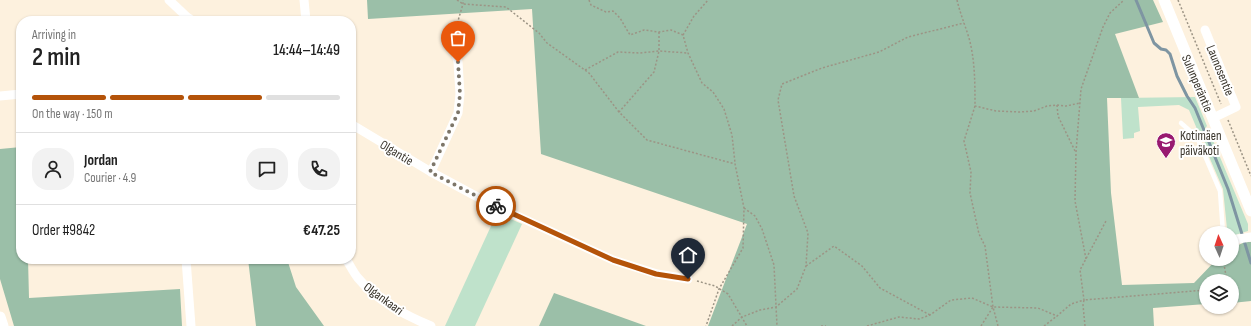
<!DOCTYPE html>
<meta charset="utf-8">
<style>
:root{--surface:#fff;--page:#f2f2f2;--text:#222;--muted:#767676;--line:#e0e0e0;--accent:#b45309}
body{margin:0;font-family:"Sofia Sans Condensed",sans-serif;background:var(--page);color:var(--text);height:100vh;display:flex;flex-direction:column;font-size:15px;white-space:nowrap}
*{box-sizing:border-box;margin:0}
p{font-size:13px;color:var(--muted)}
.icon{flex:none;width:22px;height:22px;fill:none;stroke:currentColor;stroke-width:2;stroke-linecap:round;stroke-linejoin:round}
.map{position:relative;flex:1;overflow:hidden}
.sheet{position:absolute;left:16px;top:16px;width:340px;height:248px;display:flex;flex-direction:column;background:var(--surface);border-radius:16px;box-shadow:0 1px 3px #0004}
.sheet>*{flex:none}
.needle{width:26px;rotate:357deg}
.buttons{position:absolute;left:1199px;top:226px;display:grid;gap:8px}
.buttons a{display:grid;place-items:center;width:40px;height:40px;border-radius:50%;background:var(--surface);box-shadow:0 1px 3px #0004;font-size:20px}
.pin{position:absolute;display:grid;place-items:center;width:34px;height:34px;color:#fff;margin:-41px -17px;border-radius:50% 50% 50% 0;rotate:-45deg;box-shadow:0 0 4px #0007}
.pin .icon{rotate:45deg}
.courier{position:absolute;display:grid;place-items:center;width:40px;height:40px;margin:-20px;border:3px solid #b45309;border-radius:50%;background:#fff;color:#222;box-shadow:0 1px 5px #0007}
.overview em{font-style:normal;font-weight:600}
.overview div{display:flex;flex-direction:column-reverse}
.overview{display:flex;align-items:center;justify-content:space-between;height:68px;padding:0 16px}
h1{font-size:26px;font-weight:600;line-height:30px}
.bar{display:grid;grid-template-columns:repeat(4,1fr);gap:6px 4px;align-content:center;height:48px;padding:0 16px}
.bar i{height:5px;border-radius:3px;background:var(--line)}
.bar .on{background:var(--accent)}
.bar p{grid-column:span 4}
.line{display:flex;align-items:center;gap:10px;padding:0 16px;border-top:1px solid var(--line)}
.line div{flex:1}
.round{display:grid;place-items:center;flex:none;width:42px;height:42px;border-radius:16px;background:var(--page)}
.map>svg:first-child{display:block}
.green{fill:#bfe2cb}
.forest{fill:#9bbfa8}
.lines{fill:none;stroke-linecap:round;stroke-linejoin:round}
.stream{stroke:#7e95a2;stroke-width:3}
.path{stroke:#9c9485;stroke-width:1.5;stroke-dasharray:2 2;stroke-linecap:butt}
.service{stroke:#fff;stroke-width:4.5}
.minor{stroke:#fff;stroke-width:9}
.tertiary{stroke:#fff;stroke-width:11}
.done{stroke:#7d7669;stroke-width:4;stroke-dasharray:0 7.2}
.route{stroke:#b45309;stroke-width:5}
.labels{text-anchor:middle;stroke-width:4;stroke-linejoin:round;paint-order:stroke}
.street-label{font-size:13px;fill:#38332a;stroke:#fff}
.poi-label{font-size:13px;fill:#38332a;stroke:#fff;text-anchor:start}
</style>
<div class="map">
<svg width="1251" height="326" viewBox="0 0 1251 326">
<rect width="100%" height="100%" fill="#fdf1de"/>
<g class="green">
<path d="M1195 97 1207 126 1202 132 1197 129 1189 110 1179 105 1138 107 1140 131 1134 133V138L1123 139 1121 98Z"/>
<path d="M1212 138 1248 224V231L1235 235 1227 229 1223 189 1204 145 1206 139Z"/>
<path d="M497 213 522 224 475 326H445Z"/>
</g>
<g class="forest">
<path d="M367 0H1153L1163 22 1115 34 1139 98H1107L1111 193 1122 285 1194 283 1217 259H1232C1232 248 1240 241 1251 242V301L1232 303V281H1206V304L1153 308 1154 326H708L747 224 541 154 532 9 368 19Z"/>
<path d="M21 147V259H28L29 298 180 289 182 326H14L0 279V149Z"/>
<path d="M248 259H287L296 287 324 326H256Z"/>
<path d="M554 293 646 326H539Z"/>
</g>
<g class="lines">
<path class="stream" d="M1136 0 1154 43 1161 49 1166 50 1170 54 1177 76 1187 96 1195 108 1228 189 1251 263"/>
<g class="path">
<path d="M457 0 463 4 506 7 539 33 547 43 589 73 619 112"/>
<path d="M589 0 591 5 606 12 613 11 620 18 630 35 644 30 659 32 671 30 683 35 688 53 702 83 713 92 724 109 732 135 735 163"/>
<path d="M957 0C960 13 965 25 969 38 975 60 975 83 975 106L996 111 1019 112 1034 111 1047 106 1057 105 1066 106 1080 103"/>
<path d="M1178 0 1221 104"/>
<path d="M455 31 463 4V0"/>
<path d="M659 32V51L654 72 619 112 647 140 735 164 744 208 743 248 719 289 706 326"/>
<path d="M683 35 694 16 708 0"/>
<path d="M585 70 618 52 640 53 659 51 688 53"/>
<path d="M1057 105 1058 116 1075 151"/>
<path d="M975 106 964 141 971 172 970 193 979 234 985 246 993 307 998 326"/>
<path d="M1228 120 1251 176"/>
<path d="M744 208 755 216 762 229 774 265 777 326"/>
<path d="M1086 259 1075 201 1076 152 1081 89 1103 27 1110 13 1124 0"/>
<path d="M1223 259 1227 281"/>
<path d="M806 266 834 246 862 266 880 288 930 315"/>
<path d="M697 281 715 286 728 294 747 326"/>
<path d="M732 326 742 317 760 310 776 307 797 289 806 266 808 233 794 196 778 100 782 84 822 68 879 52 908 37 964 23"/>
<path d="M821 326H826"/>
<path d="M867 326 899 317 919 319 930 315 951 300 972 298 993 307 1038 308 1057 316 1071 304 1084 300 1080 270 1106 221"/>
<path d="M981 326 993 307"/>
<path d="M1044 326 1057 316"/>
<path d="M1085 326 1083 305 1084 300 1206 290"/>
</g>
<g class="service">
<path d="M1181 123 1197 137 1220 191 1223 233"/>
<path d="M1197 137 1217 129"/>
</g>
<g class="minor">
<path d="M169 0 187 17 193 21"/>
<path d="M304 0 306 21"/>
<path d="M1205 30 1236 107 1213 118"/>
<path d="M0 96 21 94"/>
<path d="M351 124 431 172 485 201 613 260 657 274 688 279"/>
<path d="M431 172 458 113 460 94 458 62 452 39"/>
<path d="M1232 240 1251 237"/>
<path d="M186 259 191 326"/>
<path d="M346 259C350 265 353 272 358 278 375 299 406 316 431 326"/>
</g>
<g class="tertiary">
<path d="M1164 0 1251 211"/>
<path d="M0 317 3 326"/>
</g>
</g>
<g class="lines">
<path class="done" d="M458 62 460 94 458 113 430 172 496 206"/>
<path class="route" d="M496 206 613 260 656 274 688 279"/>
</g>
<defs>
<g id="school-pin" transform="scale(1)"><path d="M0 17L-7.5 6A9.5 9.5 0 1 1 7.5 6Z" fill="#981970" stroke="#fff"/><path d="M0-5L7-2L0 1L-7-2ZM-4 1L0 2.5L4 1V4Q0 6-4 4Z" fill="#fff"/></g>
</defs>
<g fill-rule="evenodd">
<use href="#school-pin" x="1166" y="142"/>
</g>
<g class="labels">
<g class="street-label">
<text transform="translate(1221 70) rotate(68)" y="5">Launosentie</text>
<text transform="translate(1198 83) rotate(67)" y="5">Sulunperäntie</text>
<text transform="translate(397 152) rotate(31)" y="5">Olgantie</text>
<text transform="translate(384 298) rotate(36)" y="5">Olgankaari</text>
</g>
<g class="poi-label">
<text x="1180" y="140">Kotimäen<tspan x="1180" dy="15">päiväkoti</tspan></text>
</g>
</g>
</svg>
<div class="buttons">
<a><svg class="needle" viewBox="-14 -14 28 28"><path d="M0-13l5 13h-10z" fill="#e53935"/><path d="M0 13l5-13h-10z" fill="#767676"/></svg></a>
<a><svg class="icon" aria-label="layers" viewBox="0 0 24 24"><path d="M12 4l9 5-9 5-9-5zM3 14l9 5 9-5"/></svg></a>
</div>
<div class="pin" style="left:458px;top:62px;background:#ea580c"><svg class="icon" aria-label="bag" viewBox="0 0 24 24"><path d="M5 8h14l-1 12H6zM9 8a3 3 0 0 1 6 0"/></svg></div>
<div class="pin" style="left:688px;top:279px;background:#1f2937"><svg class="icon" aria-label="home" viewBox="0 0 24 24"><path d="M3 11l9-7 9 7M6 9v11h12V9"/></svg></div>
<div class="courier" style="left:496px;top:206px"><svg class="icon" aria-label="bike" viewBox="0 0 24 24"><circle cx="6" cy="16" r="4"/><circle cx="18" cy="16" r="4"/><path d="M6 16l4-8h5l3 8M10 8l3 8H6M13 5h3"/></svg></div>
<section class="sheet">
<div class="overview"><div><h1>2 min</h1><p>Arriving in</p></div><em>14:44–14:49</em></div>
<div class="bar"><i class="on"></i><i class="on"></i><i class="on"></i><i></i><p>On the way · 150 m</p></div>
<div class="line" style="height:72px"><a class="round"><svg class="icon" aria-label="person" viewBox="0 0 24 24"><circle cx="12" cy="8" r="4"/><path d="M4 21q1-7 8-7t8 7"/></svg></a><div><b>Jordan</b><p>Courier · 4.9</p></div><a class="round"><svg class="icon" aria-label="chat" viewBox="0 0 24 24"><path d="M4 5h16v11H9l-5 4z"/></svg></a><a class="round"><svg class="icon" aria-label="phone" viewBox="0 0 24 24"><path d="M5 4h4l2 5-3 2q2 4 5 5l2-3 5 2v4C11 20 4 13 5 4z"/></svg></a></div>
<div class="line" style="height:52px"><div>Order #9842</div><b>€47.25</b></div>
</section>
</div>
